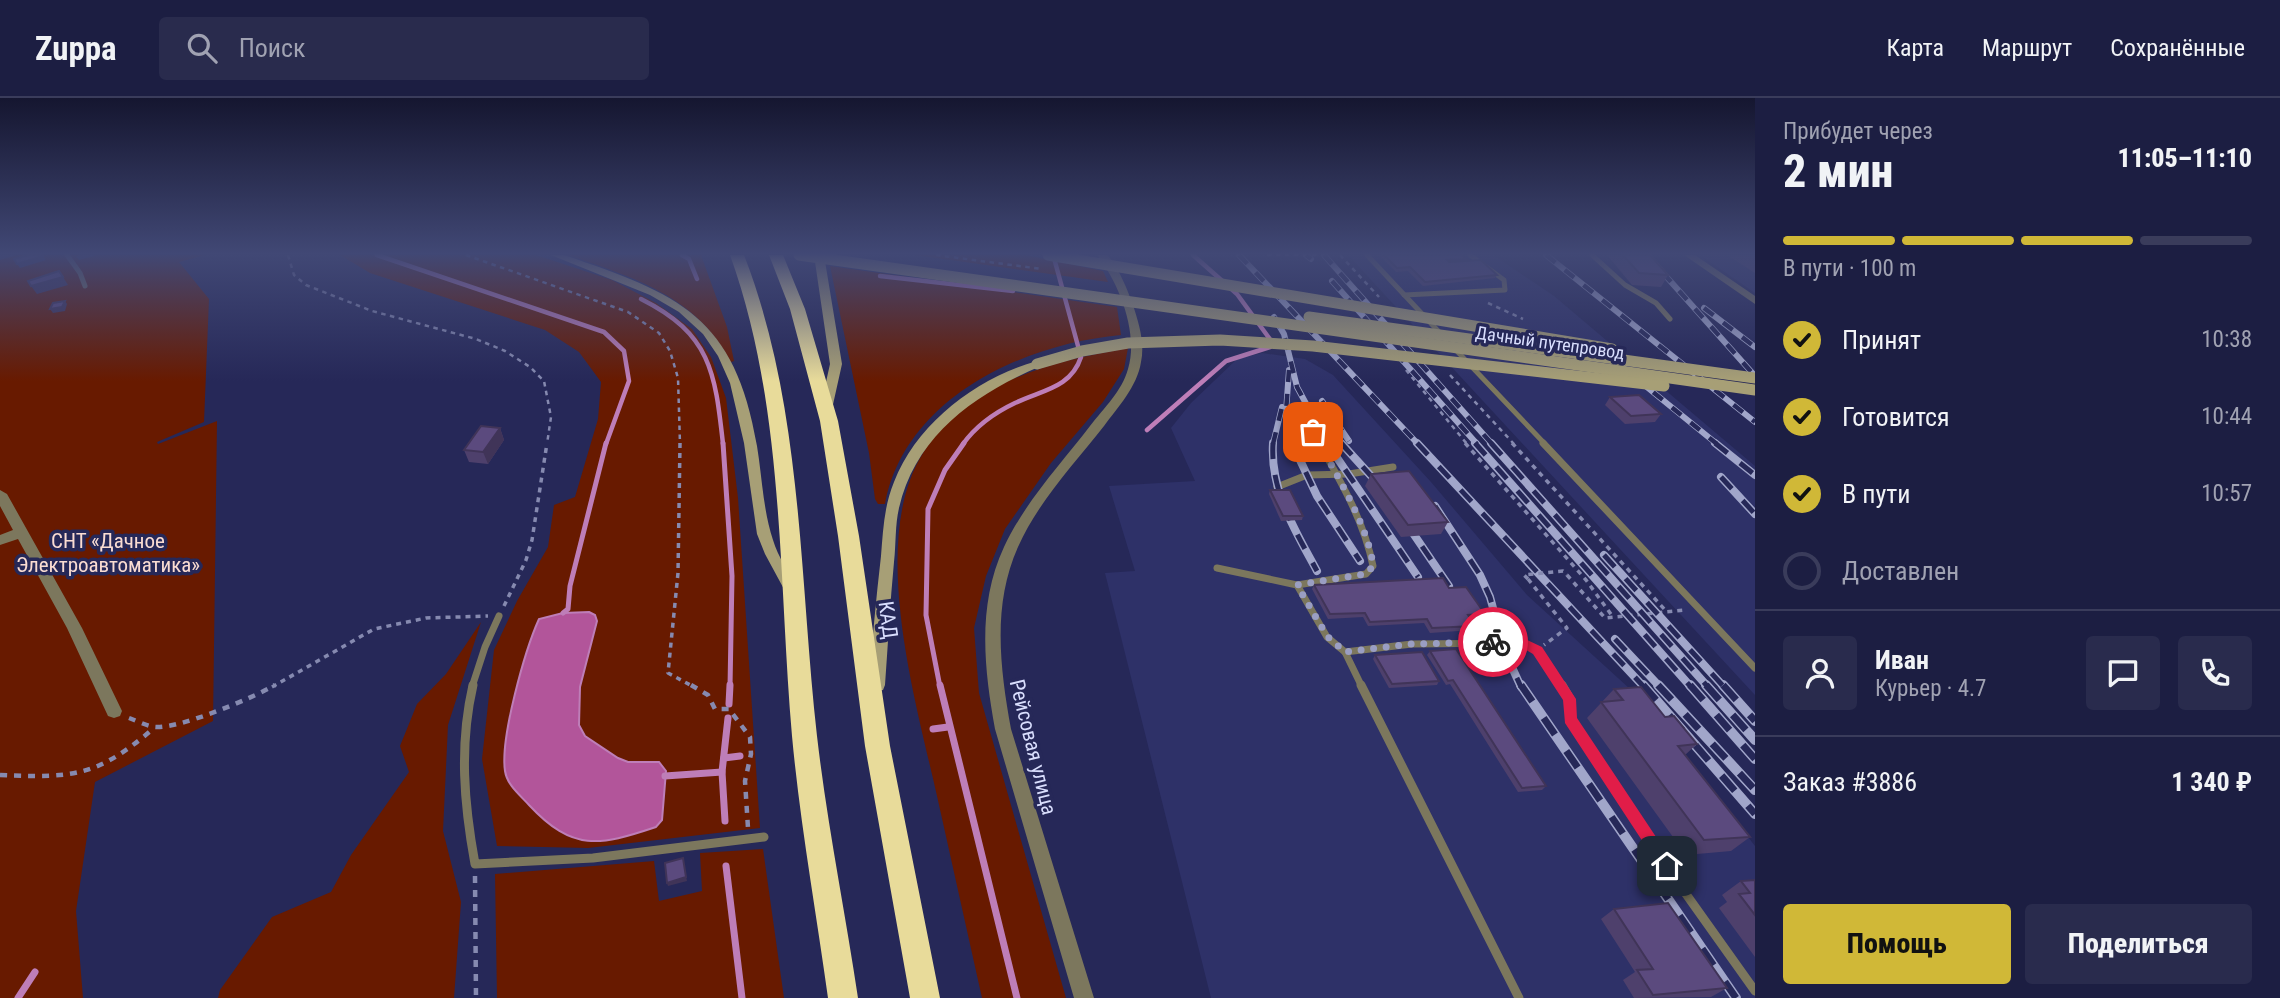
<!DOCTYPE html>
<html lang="ru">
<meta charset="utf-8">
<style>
:root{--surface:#1c1e42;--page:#292b4d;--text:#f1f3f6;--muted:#a0a2b2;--line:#3a3c5b;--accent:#d0b837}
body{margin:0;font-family:"Roboto Condensed",sans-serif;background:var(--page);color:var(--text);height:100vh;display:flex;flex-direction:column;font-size:26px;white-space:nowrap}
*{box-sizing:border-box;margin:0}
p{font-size:23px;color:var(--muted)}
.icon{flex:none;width:38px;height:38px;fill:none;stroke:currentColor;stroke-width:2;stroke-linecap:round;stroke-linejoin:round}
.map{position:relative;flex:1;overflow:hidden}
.drawer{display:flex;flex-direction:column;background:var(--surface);width:525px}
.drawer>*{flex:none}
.pin{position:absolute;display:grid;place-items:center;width:60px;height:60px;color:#fff;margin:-30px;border-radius:14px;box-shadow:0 4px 10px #0006}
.courier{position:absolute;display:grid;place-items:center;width:70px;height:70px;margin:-35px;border:5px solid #e11d48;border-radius:50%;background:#fff;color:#222;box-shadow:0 2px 9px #0007}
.overview em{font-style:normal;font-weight:800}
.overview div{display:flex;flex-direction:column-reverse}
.overview{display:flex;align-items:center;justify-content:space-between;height:119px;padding:0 28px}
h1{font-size:46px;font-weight:800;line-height:52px}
.bar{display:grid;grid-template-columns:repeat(4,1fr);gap:10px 7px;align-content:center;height:84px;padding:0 28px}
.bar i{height:9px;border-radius:5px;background:var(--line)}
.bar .active{background:var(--accent)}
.bar p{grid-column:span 4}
.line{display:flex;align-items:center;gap:18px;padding:0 28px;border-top:2px solid var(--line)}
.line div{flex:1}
.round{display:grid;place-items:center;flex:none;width:74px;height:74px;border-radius:7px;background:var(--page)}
ol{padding:0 28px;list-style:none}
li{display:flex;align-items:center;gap:21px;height:77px}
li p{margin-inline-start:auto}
li .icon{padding:7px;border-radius:50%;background:var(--accent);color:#111;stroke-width:4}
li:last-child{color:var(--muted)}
li i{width:38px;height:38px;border:4px solid var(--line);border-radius:50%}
.cta{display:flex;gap:14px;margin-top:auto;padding:14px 28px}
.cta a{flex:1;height:80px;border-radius:7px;background:var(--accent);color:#111;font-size:28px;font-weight:800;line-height:80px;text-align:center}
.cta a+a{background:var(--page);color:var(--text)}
header{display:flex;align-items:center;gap:42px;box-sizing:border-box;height:98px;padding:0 35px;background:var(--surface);border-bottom:2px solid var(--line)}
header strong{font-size:33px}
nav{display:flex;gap:38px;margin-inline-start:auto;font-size:24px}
.search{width:490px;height:63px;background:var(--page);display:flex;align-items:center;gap:18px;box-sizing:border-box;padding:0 24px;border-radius:7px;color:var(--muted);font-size:26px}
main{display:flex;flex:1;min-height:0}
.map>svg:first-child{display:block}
.built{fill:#2e3168}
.green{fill:#681a00}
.water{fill:#b2559a;stroke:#be7eb8;stroke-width:2}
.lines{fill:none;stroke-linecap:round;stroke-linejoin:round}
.stream-far2{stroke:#be7eb8;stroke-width:4.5}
.stream-far1{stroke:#be7eb8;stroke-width:5}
.stream{stroke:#be7eb8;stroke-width:7}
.path-far2{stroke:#868ab0;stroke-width:2.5;stroke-dasharray:4.5 4.5;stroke-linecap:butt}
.path-far1{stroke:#868ab0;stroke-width:3.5;stroke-dasharray:5 5;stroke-linecap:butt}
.path{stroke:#868ab0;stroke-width:4.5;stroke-dasharray:7 7;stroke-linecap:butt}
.lane-far2{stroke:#7c775d;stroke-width:5}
.lane-far1{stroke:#7c775d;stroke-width:7}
.lane{stroke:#7c775d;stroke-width:9}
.street{fill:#7c775d;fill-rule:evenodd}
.secondary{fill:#a79f76;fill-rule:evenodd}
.highway{fill:#e8db9a;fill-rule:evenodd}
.rail-far2-casing{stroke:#a1a6ca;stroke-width:6}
.rail-far1-casing{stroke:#a1a6ca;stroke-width:8}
.rail-casing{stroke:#a1a6ca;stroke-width:10}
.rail-far2{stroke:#262858;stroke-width:4.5;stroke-dasharray:12;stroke-linecap:butt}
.rail-far1{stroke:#262858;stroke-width:5;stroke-dasharray:16;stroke-linecap:butt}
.rail{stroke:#262858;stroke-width:7;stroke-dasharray:20;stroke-linecap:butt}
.path-bridge-far1{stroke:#868ab0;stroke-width:2.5;stroke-dasharray:4.5 4.5;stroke-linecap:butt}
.path-bridge{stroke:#868ab0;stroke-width:3.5;stroke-dasharray:5 5;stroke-linecap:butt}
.secondary-bridge{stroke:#a79f76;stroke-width:11}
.wall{fill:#4e406c}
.shaded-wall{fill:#403458}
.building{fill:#5b4a7e;stroke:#403458;stroke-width:2}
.route{fill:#e11d48}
.done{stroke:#9a9ec3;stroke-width:7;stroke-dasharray:0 12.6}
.labels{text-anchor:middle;stroke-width:7;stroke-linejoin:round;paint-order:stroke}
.far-street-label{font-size:18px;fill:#d9defd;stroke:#262858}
.park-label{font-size:21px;fill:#fadcd2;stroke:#262858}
.street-label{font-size:21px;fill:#d9defd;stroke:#262858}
</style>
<header>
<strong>Zuppa</strong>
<div class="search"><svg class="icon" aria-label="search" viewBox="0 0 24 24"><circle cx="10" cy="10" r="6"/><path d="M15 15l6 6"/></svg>Поиск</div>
<nav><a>Карта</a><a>Маршрут</a><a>Сохранённые</a></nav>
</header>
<main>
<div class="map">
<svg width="1755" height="900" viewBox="0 0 1755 900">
<rect width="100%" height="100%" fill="#262858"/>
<g class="built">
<path d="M1348 157H1493L1554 198 1755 368V597Z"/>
<path d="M1700 157H1755V195Z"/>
<path d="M1262 255 1305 261 1333 277 1431 384 1527 497 1641 601 1755 748V900H1211L1105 475 1135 473 1109 388 1195 383 1171 330 1191 305 1237 261Z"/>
</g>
<g class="green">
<path d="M0 157H205L179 164 209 201 204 324 157 344 158 346 217 323 213 623 95 684 76 813 83 900H0Z"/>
<path d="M340 157H536L612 182 656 205 692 231 711 259 726 300 738 400 760 730 588 750 497 748 482 661 494 552 517 503 548 449 554 407 575 399 598 321 601 284 579 254 545 232 370 175Z"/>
<path d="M568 157H701L727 229 734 263 731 264C696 198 635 180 568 157Z"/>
<path d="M915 157H1026L1103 173 1108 184Z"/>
<path d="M830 168 1117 209 1121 237C1023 246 905 300 885 406H878L875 401 869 355Z"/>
<path d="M1128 250 1124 271 1103 304 1051 365 1005 431 986 478 974 530 979 595 1066 900H982C967 833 952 765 937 698 916 604 868 443 923 355 969 283 1050 264 1128 250Z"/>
<path d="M481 524 448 627 443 733 461 804 454 900H218L220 892 272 819 331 794 351 757 409 674 400 648 417 606 446 576Z"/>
<path d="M763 751 784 900H497L495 776 654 763 659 803 702 793 700 755Z"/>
</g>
<path class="water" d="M589 514 595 517 597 523 580 589 579 627 585 638 618 660 628 664H659L666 673 662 722 656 729C599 748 573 754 529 707 520 697 507 687 505 673 500 640 525 552 539 521L563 515Z"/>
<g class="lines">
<g class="stream-far2">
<path d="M377 157 604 234 624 253 629 283 606 346"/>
<path d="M682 157 689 161 697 181"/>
<path d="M1193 157 1237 196 1272 244"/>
<path d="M880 178 1013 193"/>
<path d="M641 201C711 236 715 274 723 346"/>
<path d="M1147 332 1226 263 1270 249"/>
<path d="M963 346C976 328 996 314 1015 305 1042 292 1071 290 1081 259L1054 160"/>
</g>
<g class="stream-far1">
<path d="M723 345 732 478 730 589"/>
<path d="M563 515 568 511 570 488 606 345"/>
<path d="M940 589 926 517 928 411 945 372 964 345"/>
</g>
<g class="stream">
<path d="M940 587 1017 900"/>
<path d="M729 606 730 587"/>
<path d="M933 631 948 629"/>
<path d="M724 660 740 658"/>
<path d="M665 678 722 674"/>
<path d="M725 723 722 674 728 620"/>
<path d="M726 768 742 900"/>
<path d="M18 900 35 874"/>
</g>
<g class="path-far2">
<path d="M288 157 294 177 306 187 372 213 476 241 505 253 530 269 544 283 551 319 547 346"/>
<path d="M466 157 628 214 659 235 670 253 678 280 680 346"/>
<path d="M1267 157H1318"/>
<path d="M1340 157 1379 199"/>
<path d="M1488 205 1523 221"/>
<path d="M1406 272 1467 346"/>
<path d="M1450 277 1514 346"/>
</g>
<g class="path-far1">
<path d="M680 345 678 475 668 575 694 589"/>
<path d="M1465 345 1586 482 1613 519"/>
<path d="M1512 345 1667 514"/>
<path d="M1567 477 1605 520 1685 512"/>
<path d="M1528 481 1567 530 1544 547"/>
<path d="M504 508 526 462 532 442 547 345"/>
<path d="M272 589 374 531 426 520 488 518"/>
</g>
<g class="path">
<path d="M691 587 708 597 715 611H729L750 639 751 656 745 683 748 730"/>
<path d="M129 620C137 623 147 628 155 629 179 631 253 600 275 587"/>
<path d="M0 677C73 680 97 679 154 630"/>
<path d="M475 778 476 900"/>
</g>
<g class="lane-far2">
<path d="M67 157 80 175 85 188"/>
<path d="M1367 157 1440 235"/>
<path d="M1592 157 1625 187 1656 205 1670 221"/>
<path d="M1404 197 1505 192 1504 182 1470 157"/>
<path d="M1453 249 1545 346"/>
<path d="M1301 313 1320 346"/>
</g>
<g class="lane-far1">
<path d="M1543 345 1755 570"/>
<path d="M1277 389 1307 377 1349 376 1393 369"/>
<path d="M1217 470 1297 487 1327 539 1345 554"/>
<path d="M1297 487 1366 476 1373 468C1364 423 1341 384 1319 345"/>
<path d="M472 589 485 549 499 518"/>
<path d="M1362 589 1345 554 1412 546 1523 545 1537 553 1563 589"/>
</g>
<g class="lane">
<path d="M473 587C459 648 464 706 475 766L593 760 764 739"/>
<path d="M1361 587 1519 900"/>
<path d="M1562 587 1570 601V621L1681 789 1755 893"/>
</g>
<g class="street">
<path d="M1097 157H1107L1110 160C1121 175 1127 191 1133 207 1139 226 1145 245 1141 264 1137 289 1118 309 1104 328 1074 366 1038 404 1018 449 992 507 1000 570 1011 631L1094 900H1074L995 631C984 570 977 507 1004 449 1025 404 1060 367 1090 328 1104 310 1122 293 1128 271 1139 235 1119 185 1097 157Z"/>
<path d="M1684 157H1695L1755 198V206Z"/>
<path d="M0 392 7 396 82 530 122 613 120 618 114 620 108 618 67 530 18 441 0 447V437L13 432 0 408Z"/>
</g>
<g class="secondary">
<path d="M551 157H564C679 196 735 218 757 348 762 378 763 412 773 442 778 459 789 474 797 489L795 493H785L765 456 757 436 744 345 730 285 718 258 703 236 679 214 650 197Z"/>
<path d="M814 157H824L842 266 832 311 826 315 820 311 830 266Z"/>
<path d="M1037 263 1043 266 1041 268C975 296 916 337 899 410 895 427 896 446 894 464 890 505 888 546 885 587L883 592 877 593 871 592 869 587C872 544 876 501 881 458 883 433 884 408 894 384 917 325 977 280 1037 263Z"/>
</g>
<g class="highway">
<path d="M730 157H744C803 309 799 478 817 638 827 725 845 813 858 900H828C816 813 800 725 792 638 778 478 785 309 730 157Z"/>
<path d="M769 157H783L805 211 838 323 859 438 890 648 940 900H910L865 648 838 438 820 323 790 211Z"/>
</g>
<g class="rail-far2-casing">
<g id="rail-far2">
<path d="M1239 157 1418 346"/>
<path d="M1306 157 1311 161"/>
<path d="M1324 157 1492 346"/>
<path d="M1546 157 1755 324"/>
<path d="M1647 157 1755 278"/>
<path d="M1332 183 1477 346"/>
<path d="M1704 210 1755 249"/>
<path d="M1274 219 1284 236 1297 289 1328 346"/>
<path d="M1616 264 1717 346"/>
<path d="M1289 272 1286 314 1292 346"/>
<path d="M1322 303 1349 343"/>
<path d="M1327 331 1343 346"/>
<path d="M1273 346 1282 309"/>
</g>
</g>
<g class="rail-far1-casing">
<g id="rail-far1">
<path d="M1273 345C1270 393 1295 432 1317 473"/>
<path d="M1292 345 1317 398 1360 463"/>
<path d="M1327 345 1418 479"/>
<path d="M1341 345 1382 390"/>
<path d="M1417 345 1644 589"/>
<path d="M1475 345 1691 589"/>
<path d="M1491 345 1708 589"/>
<path d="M1715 345 1755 377"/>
<path d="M1721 379 1755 416"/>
<path d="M1435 408 1480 477 1490 499 1505 554 1521 589"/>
<path d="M1404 422 1449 488"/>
<path d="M1604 457 1724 589"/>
<path d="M1615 541 1660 589"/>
</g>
</g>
<g class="rail-casing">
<g id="rail">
<path d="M1521 587 1736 900"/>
<path d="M1643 587 1755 716"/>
<path d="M1658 587 1755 692"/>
<path d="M1690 587 1755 661"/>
<path d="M1706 587 1755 642"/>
<path d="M1723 587 1755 623"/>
</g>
</g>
<use href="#rail-far2" class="rail-far2"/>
<use href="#rail-far1" class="rail-far1"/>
<use href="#rail" class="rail"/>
<path class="path-bridge-far1" d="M936 157 1042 171"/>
<path class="path-bridge" d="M1528 481 1524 477 1563 473 1567 477"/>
<g class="secondary-bridge">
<path d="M799 157 1755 292"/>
<path d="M1048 157 1612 251"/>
<path d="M1309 219 1755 280"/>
<path d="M1037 266 1082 253 1128 245 1220 242 1313 248 1664 288"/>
</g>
</g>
<g class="wall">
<path d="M1379 157H1462L1466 161 1465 163 1497 177 1495 180 1423 188 1408 173 1396 174Z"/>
<path d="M1607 157H1650L1668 177 1661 189 1632 187Z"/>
<path d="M1727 157H1755V175Z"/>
<path d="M1610 299 1661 316 1655 324 1625 326 1605 307Z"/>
<path d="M500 330 504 342 488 366 469 364 464 352Z"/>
<path d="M1371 376 1448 424 1441 436 1401 439 1365 388Z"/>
<path d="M1270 392 1303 418 1302 422 1281 423 1269 396Z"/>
<path d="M1314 487 1449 490 1485 516 1482 521H1471L1475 528 1473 532 1430 535 1424 525 1368 528 1363 519 1328 521 1312 491Z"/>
<path d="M1430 553 1546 688 1542 692 1518 694 1450 586 1446 587 1427 557Z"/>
<path d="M1375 557 1439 583 1437 587 1389 590 1373 561Z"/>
<path d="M1614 591 1665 619 1697 646 1685 657 1750 739 1731 753 1686 757 1587 620Z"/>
<path d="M1755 782V859L1719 810 1727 804 1722 797 1741 783Z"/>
<path d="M1614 811 1727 890 1711 899 1634 900 1623 882 1635 874 1601 821Z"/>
</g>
<g class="shaded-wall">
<path d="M0 157H17L0 162Z"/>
<path d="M82 157H97L79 162 76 158Z"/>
<path d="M43 158 46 162 20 170 17 166Z"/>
<path d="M63 179 68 187 37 196 31 188Z"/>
<path d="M65 203 67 206 65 213 53 215 50 211Z"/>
<path d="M500 330 504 342 488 366 483 354Z"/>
<path d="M683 760 687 783 668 788 667 785Z"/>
</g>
<g class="building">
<path d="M28 157H42L43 158 17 166 14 161Z"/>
<path d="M1384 157H1462L1466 161 1447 162 1449 164 1481 162 1497 177 1425 184 1410 169 1397 170Z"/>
<path d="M1623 157H1650L1668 177 1639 175Z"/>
<path d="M59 173 63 179 31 188 28 183Z"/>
<path d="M65 203 62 209 50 211 53 205Z"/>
<path d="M1639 297 1661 316 1631 318 1610 299Z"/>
<path d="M481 328 500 330 483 354 464 352Z"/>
<path d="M1409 373 1448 424 1408 427 1371 376Z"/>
<path d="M1270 392H1290L1303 418H1283Z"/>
<path d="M1443 480 1449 490 1466 489 1485 516 1468 517 1475 528 1432 530 1427 521 1370 524 1365 515 1330 516 1314 487Z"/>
<path d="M1456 551 1546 688 1522 690 1453 582 1448 583 1430 553Z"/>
<path d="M1422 554 1439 583 1392 586 1375 557Z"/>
<path d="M1641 589 1665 619 1674 618 1697 646 1678 648 1750 739 1704 742 1601 604 1623 602 1614 591Z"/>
<path d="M683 760 686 779 667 785 665 765Z"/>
<path d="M1755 782V817L1739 796 1750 795 1741 783Z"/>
<path d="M1668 805 1727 890 1653 897 1637 872 1653 871 1614 811Z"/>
</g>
<linearGradient id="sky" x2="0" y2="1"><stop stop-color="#151630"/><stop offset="0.55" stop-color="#414875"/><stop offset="1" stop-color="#414875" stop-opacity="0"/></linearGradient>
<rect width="1755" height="283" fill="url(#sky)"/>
<path class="route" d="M1493 539 1523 540 1542 549 1576 601 1577 620 1672 763 1674 768 1672 773H1662L1565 625 1563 602 1533 556 1521 549 1488 547V541Z"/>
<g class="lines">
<path class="done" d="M1313 334C1333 371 1369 428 1373 468L1366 476 1297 487 1327 538 1345 554 1412 546 1493 544"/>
</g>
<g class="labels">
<g class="far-street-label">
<text transform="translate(1550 245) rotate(8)" y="6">Дачный путепровод</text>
</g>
<g class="park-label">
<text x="108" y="450">СНТ «Дачное<tspan x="108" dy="24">Электроавтоматика»</tspan></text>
</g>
<g class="street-label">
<text transform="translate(888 522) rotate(82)" y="7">КАД</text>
<text transform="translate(1033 649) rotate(76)" y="7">Рейсовая улица</text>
</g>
</g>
</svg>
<div class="pin" style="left:1313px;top:334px;background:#ea580c"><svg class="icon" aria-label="bag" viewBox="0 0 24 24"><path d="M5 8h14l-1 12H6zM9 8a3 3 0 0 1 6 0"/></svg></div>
<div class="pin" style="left:1667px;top:768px;background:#1f2937"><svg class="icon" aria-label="home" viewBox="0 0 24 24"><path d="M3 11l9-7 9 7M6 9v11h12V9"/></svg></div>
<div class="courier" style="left:1493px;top:544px"><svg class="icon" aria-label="bike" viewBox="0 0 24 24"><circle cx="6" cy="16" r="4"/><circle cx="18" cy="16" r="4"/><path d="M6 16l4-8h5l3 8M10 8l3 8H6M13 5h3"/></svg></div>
</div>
<section class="drawer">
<div class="overview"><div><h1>2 мин</h1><p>Прибудет через</p></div><em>11:05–11:10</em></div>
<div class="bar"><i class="active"></i><i class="active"></i><i class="active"></i><i></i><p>В пути · 100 m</p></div>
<ol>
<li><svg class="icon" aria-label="check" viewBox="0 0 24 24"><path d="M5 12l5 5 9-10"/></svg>Принят<p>10:38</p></li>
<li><svg class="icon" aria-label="check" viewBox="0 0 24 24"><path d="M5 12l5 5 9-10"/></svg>Готовится<p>10:44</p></li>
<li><svg class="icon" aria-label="check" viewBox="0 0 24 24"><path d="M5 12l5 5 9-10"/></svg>В пути<p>10:57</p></li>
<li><i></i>Доставлен</li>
</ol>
<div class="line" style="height:126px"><a class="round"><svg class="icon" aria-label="person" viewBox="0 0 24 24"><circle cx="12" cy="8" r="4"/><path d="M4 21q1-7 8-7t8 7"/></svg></a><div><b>Иван</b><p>Курьер · 4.7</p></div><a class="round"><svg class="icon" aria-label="chat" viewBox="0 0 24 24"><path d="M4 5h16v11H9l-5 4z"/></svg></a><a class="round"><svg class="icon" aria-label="phone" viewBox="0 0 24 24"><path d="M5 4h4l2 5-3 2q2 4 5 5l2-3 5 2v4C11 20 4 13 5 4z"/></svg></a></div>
<div class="line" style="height:91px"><div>Заказ #3886</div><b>1 340 ₽</b></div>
<div class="cta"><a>Помощь</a><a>Поделиться</a></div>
</section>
</main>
